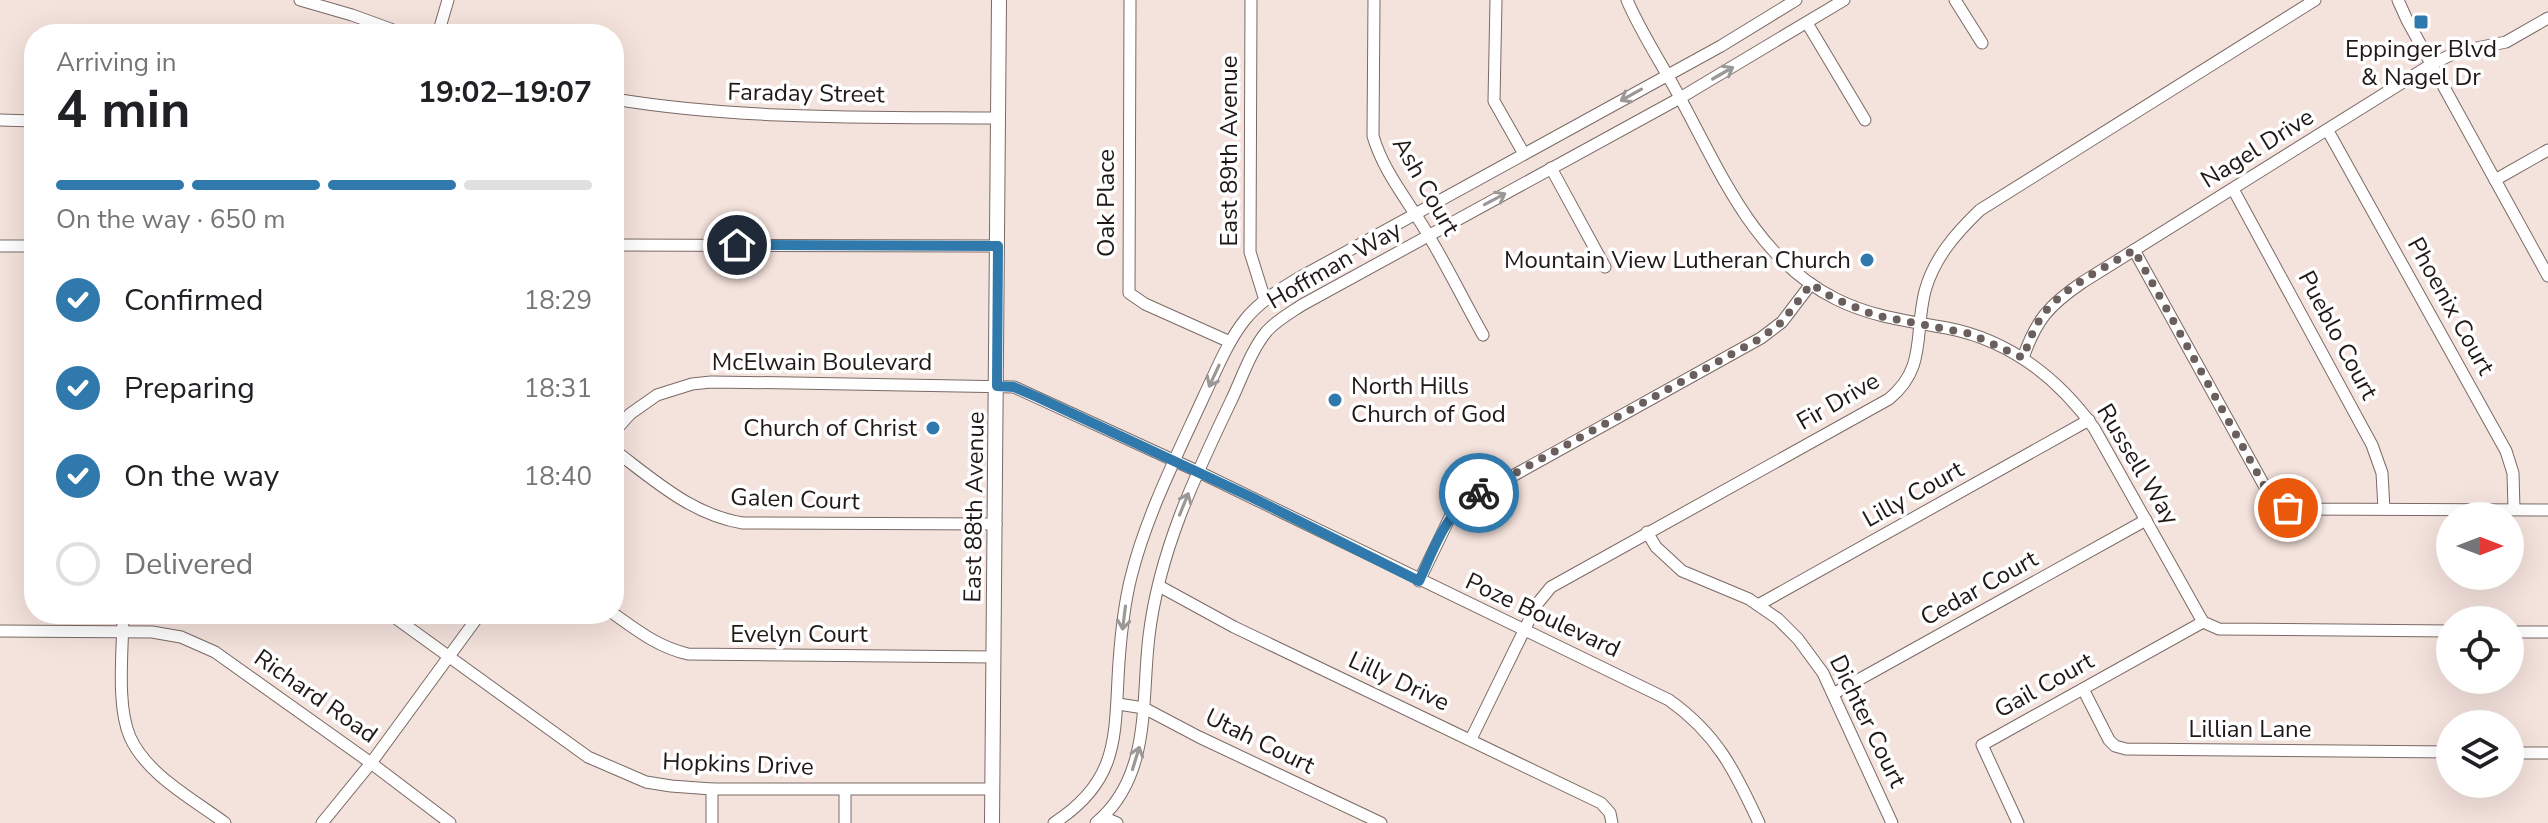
<!DOCTYPE html>
<meta charset="utf-8">
<style>
:root{--surface:#fff;--page:#f6f6f6;--text:#202124;--muted:#757577;--line:#e0e0e0;--accent:#2f79ac}
body{margin:0;font-family:"Nunito Sans",sans-serif;background:var(--page);color:var(--text);height:100vh;display:flex;flex-direction:column;font-size:30px;white-space:nowrap}
*{box-sizing:border-box;margin:0}
p{font-size:26px;color:var(--muted)}
.icon{flex:none;width:44px;height:44px;fill:none;stroke:currentColor;stroke-width:2;stroke-linecap:round;stroke-linejoin:round}
.map{position:relative;flex:1;overflow:hidden}
.sheet{position:absolute;left:24px;top:24px;width:600px;height:600px;display:flex;flex-direction:column;background:var(--surface);border-radius:32px;box-shadow:0 8px 32px #0002}
.sheet>*{flex:none}
.needle{width:52px;rotate:90deg}
.fabs{position:absolute;left:2436px;top:502px;display:grid;gap:16px}
.fabs a{display:grid;place-items:center;width:88px;height:88px;border-radius:50%;background:var(--surface);box-shadow:0 8px 32px #0002;font-size:40px}
.pin{position:absolute;display:grid;place-items:center;width:68px;height:68px;color:#fff;margin:-34px;border:4px solid #fff;border-radius:50%;box-shadow:0 2px 8px #0007}
.courier{position:absolute;display:grid;place-items:center;width:80px;height:80px;margin:-40px;border:6px solid #2f79ac;border-radius:50%;background:#fff;color:#222;box-shadow:0 2px 10px #0007}
.overview em{font-style:normal;font-weight:700}
.overview div{display:flex;flex-direction:column-reverse}
.overview{display:flex;align-items:center;justify-content:space-between;height:136px;padding:0 32px}
h1{font-size:52px;font-weight:700;line-height:60px}
.bar{display:grid;grid-template-columns:repeat(4,1fr);gap:12px 8px;align-content:center;height:96px;padding:0 32px}
.bar i{height:10px;border-radius:6px;background:var(--line)}
.bar .selected{background:var(--accent)}
.bar p{grid-column:span 4}
ol{padding:0 32px;list-style:none}
li{display:flex;align-items:center;gap:24px;height:88px}
li p{margin-inline-start:auto}
li .icon{padding:8px;border-radius:50%;background:var(--accent);color:#fff;stroke-width:4}
li:last-child{color:var(--muted)}
li i{width:44px;height:44px;border:4px solid var(--line);border-radius:50%}
.map>svg:first-child{display:block}
.lines{fill:none;stroke-linecap:round;stroke-linejoin:round}
.minor-casing{stroke:#7a6a65;stroke-width:13}
.major-casing{stroke:#7a6a65;stroke-width:16}
.minor{stroke:#fff;stroke-width:11}
.major{stroke:#fff;stroke-width:14}
.oneway{stroke:#9b9897}
.done{stroke:#6a5f5c;stroke-width:8;stroke-dasharray:0 14.4}
.route{stroke:#2f79ac;stroke-width:10}
.poi-dot{fill:#2f79ac;stroke:#fff;stroke-width:3}
.labels{text-anchor:middle;stroke-width:7;stroke-linejoin:round;paint-order:stroke}
.poi-label{font-size:24px;fill:#201917;stroke:#fff;text-anchor:end}
.street-label{font-size:24px;fill:#201917;stroke:#fff}
</style>
<div class="map">
<svg width="2548" height="823" viewBox="0 0 2548 823">
<rect width="100%" height="100%" fill="#f4e2dc"/>
<g class="lines">
<g class="minor-casing">
<g id="minor">
<path d="M300 0 352 15 404 34"/>
<path d="M1130 0 1129 293 1145 304 1230 342"/>
<path d="M1251 0 1250 252 1265 300"/>
<path d="M1374 0 1373 136C1384 174 1411 204 1430 238 1449 270 1465 303 1483 335"/>
<path d="M1496 0 1494 101 1524 154"/>
<path d="M1627 0C1641 33 1662 64 1679 96 1720 171 1755 259 1836 299 1872 317 1908 321 1947 328 2009 340 2058 378 2094 428L2203 622 2219 629 2450 631"/>
<path d="M1955 0 1982 43"/>
<path d="M2398 0 2407 20 2548 276"/>
<path d="M1807 23 1865 120"/>
<path d="M438 34 448 0"/>
<path d="M614 99C741 120 870 117 999 118"/>
<path d="M0 120 34 121"/>
<path d="M2328 131 2506 451 2513 473 2514 509"/>
<path d="M1551 168 1605 267"/>
<path d="M2495 180 2548 150"/>
<path d="M2233 189 2372 445 2382 473 2384 509"/>
<path d="M614 245 998 246"/>
<path d="M0 246H34"/>
<path d="M2134 250 2265 487 2281 505 2294 509 2548 510"/>
<path d="M2023 358C2036 320 2049 305 2083 282L2432 64 2457 52 2506 42 2548 18"/>
<path d="M614 432 630 414 657 395 692 384 711 382 793 383 1014 387 1197 471 1669 700C1717 734 1735 771 1759 823"/>
<path d="M614 450C654 480 692 515 743 523L996 524"/>
<path d="M1647 532 1656 547 1682 571 1749 599 1778 619 1798 639 1823 673 1892 823"/>
<path d="M1419 581 1451 515 1462 504 1761 338 1782 322 1811 284"/>
<path d="M1159 586 1234 627 1601 803 1610 813 1612 823"/>
<path d="M1758 605 2089 420"/>
<path d="M123 614C123 649 116 705 130 737 147 775 193 799 225 823"/>
<path d="M390 614 588 757 646 782 671 786 712 789H993"/>
<path d="M614 614C638 631 658 647 688 654L994 657"/>
<path d="M0 631 152 632 181 637 215 652 371 763 450 823"/>
<path d="M2510 632H2548"/>
<path d="M2083 689 2109 740 2115 746 2126 749 2450 752"/>
<path d="M1833 694 2146 520"/>
<path d="M1118 704 1144 708 1199 737 1381 823"/>
<path d="M1471 739 1537 604 1551 587 1889 399C1927 368 1914 334 1925 291 1934 258 1956 233 1980 210L2315 0"/>
<path d="M2510 753H2548"/>
<path d="M1103 817 1117 823"/>
<path d="M322 823 371 763 480 614"/>
<path d="M712 823V789"/>
<path d="M845 823V790"/>
<path d="M1054 823C1122 779 1114 733 1119 662 1121 634 1124 605 1131 577 1146 516 1178 453 1204 396 1216 371 1227 343 1244 321 1258 303 1277 291 1297 279L1721 46 1796 0"/>
<path d="M1096 823C1152 776 1141 701 1149 636 1159 552 1195 476 1231 401 1242 378 1251 350 1267 331 1277 320 1290 313 1302 305L1680 98 1844 0"/>
<path d="M2018 823 1982 745 2203 622"/>
</g>
</g>
<g class="major-casing">
<path id="major" d="M992 823 999 0"/>
</g>
<use href="#minor" class="minor"/>
<use href="#major" class="major"/>
</g>
<defs><path id="oneway-shaft" d="M-6 0H5M1.5-3L5.5 0L1.5 3" fill="none" stroke-width="1.6" stroke-linecap="round" stroke-linejoin="round" transform="scale(2)"/></defs>
<g class="oneway">
<use href="#oneway-shaft" transform="translate(1723 73) rotate(-30)"/>
<use href="#oneway-shaft" transform="translate(1631 95) rotate(151)"/>
<use href="#oneway-shaft" transform="translate(1495 199) rotate(-28)"/>
<use href="#oneway-shaft" transform="translate(1214 376) rotate(115)"/>
<use href="#oneway-shaft" transform="translate(1184 504) rotate(-68)"/>
<use href="#oneway-shaft" transform="translate(1124 618) rotate(97)"/>
<use href="#oneway-shaft" transform="translate(1136 758) rotate(-73)"/>
</g>
<g class="lines">
<path class="done" d="M1479 493 1761 338 1782 322 1811 284 1833 298 1874 315 1971 334 2023 358C2029 342 2034 326 2045 312 2067 285 2105 268 2134 250L2265 487 2276 501 2288 508"/>
<path class="route" d="M737 245 998 246 997 386 1014 387 1037 397 1253 498 1419 581C1435 547 1445 512 1479 493"/>
</g>
<g class="poi-dot">
<rect x="2413" y="14" width="16" height="16" rx="4"/>
<circle cx="1867" cy="260" r="8"/>
<circle cx="1335" cy="400" r="8"/>
<circle cx="933" cy="428" r="8"/>
</g>
<g class="labels">
<g class="poi-label">
<text x="2421" y="57" text-anchor="middle">Eppinger Blvd<tspan x="2421" dy="28">&amp; Nagel Dr</tspan></text>
<text x="1851" y="268">Mountain View Lutheran Church</text>
<text x="1351" y="394" text-anchor="start">North Hills<tspan x="1351" dy="28">Church of God</tspan></text>
<text x="917" y="436">Church of Christ</text>
</g>
<g class="street-label">
<text transform="translate(806 93) rotate(1)" y="8">Faraday Street</text>
<text transform="translate(2257 148) rotate(-32)" y="8">Nagel Drive</text>
<text transform="translate(1229 151) rotate(-90)" y="8">East 89th Avenue</text>
<text transform="translate(1426 186) rotate(60)" y="8">Ash Court</text>
<text transform="translate(1106 203) rotate(-90)" y="8">Oak Place</text>
<text transform="translate(1334 265) rotate(-30)" y="8">Hoffman Way</text>
<text transform="translate(2451 306) rotate(61)" y="8">Phoenix Court</text>
<text transform="translate(2338 335) rotate(62)" y="8">Pueblo Court</text>
<text x="822" y="370">McElwain Boulevard</text>
<text transform="translate(1838 401) rotate(-30)" y="8">Fir Drive</text>
<text transform="translate(2138 464) rotate(59)" y="8">Russell Way</text>
<text transform="translate(1913 494) rotate(-29)" y="8">Lilly Court</text>
<text transform="translate(795 499) rotate(2)" y="8">Galen Court</text>
<text transform="translate(974 507) rotate(-89)" y="8">East 88th Avenue</text>
<text transform="translate(1979 588) rotate(-29)" y="8">Cedar Court</text>
<text transform="translate(1543 615) rotate(25)" y="8">Poze Boulevard</text>
<text x="799" y="642">Evelyn Court</text>
<text transform="translate(1399 681) rotate(25)" y="8">Lilly Drive</text>
<text transform="translate(2044 685) rotate(-29)" y="8">Gail Court</text>
<text transform="translate(316 696) rotate(35)" y="8">Richard Road</text>
<text transform="translate(1868 721) rotate(64)" y="8">Dichter Court</text>
<text x="2250" y="737">Lillian Lane</text>
<text transform="translate(1260 741) rotate(26)" y="8">Utah Court</text>
<text transform="translate(738 764) rotate(2)" y="8">Hopkins Drive</text>
</g>
</g>
</svg>
<div class="fabs">
<a><svg class="needle" viewBox="-14 -14 28 28"><path d="M0-13l5 13h-10z" fill="#e53935"/><path d="M0 13l5-13h-10z" fill="#757577"/></svg></a>
<a><svg class="icon" aria-label="locate" viewBox="0 0 24 24"><circle cx="12" cy="12" r="6"/><path d="M12 2v4M12 18v4M2 12h4M18 12h4"/></svg></a>
<a><svg class="icon" aria-label="layers" viewBox="0 0 24 24"><path d="M12 4l9 5-9 5-9-5zM3 14l9 5 9-5"/></svg></a>
</div>
<div class="pin" style="left:2288px;top:508px;background:#ea580c"><svg class="icon" aria-label="bag" viewBox="0 0 24 24"><path d="M5 8h14l-1 12H6zM9 8a3 3 0 0 1 6 0"/></svg></div>
<div class="pin" style="left:737px;top:245px;background:#1f2937"><svg class="icon" aria-label="home" viewBox="0 0 24 24"><path d="M3 11l9-7 9 7M6 9v11h12V9"/></svg></div>
<div class="courier" style="left:1479px;top:493px"><svg class="icon" aria-label="bike" viewBox="0 0 24 24"><circle cx="6" cy="16" r="4"/><circle cx="18" cy="16" r="4"/><path d="M6 16l4-8h5l3 8M10 8l3 8H6M13 5h3"/></svg></div>
<section class="sheet">
<div class="overview"><div><h1>4 min</h1><p>Arriving in</p></div><em>19:02–19:07</em></div>
<div class="bar"><i class="selected"></i><i class="selected"></i><i class="selected"></i><i></i><p>On the way · 650 m</p></div>
<ol>
<li><svg class="icon" aria-label="check" viewBox="0 0 24 24"><path d="M5 12l5 5 9-10"/></svg>Confirmed<p>18:29</p></li>
<li><svg class="icon" aria-label="check" viewBox="0 0 24 24"><path d="M5 12l5 5 9-10"/></svg>Preparing<p>18:31</p></li>
<li><svg class="icon" aria-label="check" viewBox="0 0 24 24"><path d="M5 12l5 5 9-10"/></svg>On the way<p>18:40</p></li>
<li><i></i>Delivered</li>
</ol>
</section>
</div>
